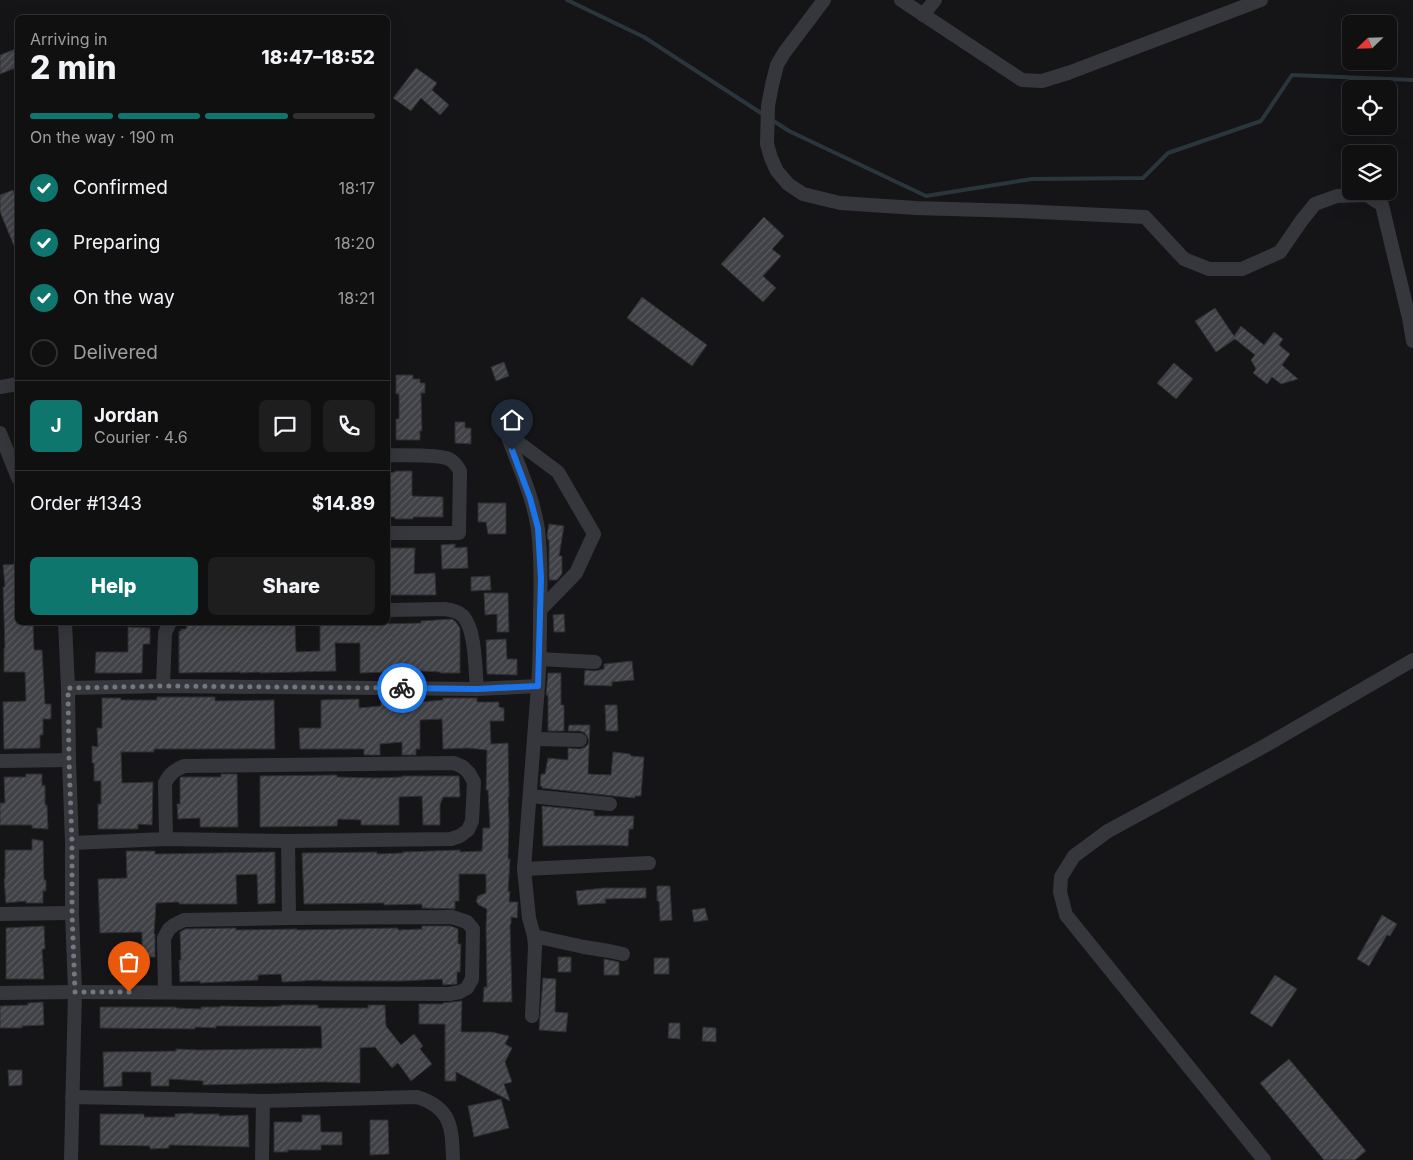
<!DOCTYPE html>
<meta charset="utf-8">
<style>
:root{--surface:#101011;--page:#1e1e1f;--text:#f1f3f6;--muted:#9c9d9f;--line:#303031;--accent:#0f766e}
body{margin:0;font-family:Inter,sans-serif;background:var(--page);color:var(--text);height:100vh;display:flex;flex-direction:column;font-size:19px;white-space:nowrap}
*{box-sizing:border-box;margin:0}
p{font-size:16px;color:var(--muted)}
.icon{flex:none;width:28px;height:28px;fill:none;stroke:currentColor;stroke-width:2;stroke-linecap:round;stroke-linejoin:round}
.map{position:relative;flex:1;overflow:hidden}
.details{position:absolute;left:15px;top:15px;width:375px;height:610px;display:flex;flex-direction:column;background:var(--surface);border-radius:8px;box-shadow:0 5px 20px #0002,0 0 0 1px var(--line)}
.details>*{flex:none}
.needle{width:32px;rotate:247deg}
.tools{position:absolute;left:1342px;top:15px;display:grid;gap:10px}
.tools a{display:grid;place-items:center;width:55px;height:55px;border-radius:8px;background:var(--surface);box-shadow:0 5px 20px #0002,0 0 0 1px var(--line);font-size:25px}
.pin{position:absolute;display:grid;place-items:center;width:42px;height:42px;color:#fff;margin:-51px -21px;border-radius:50% 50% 50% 0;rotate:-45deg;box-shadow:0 0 5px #0007}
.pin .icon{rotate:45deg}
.courier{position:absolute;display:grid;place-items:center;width:50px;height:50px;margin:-25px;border:4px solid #1a73e8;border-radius:50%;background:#fff;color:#222;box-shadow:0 1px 6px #0007}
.overview em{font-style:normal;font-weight:800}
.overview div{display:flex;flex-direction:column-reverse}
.overview{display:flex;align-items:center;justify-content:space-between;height:85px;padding:0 15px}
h1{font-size:32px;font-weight:800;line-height:38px}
.bar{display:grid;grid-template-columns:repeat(4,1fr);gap:8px 5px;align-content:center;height:60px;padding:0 15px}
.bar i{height:6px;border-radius:4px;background:var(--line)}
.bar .current{background:var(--accent)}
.bar p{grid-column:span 4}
.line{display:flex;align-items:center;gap:12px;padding:0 15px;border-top:1px solid var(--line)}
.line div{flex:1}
.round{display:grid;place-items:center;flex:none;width:52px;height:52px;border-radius:8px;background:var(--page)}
ol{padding:0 15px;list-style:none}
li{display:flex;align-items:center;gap:15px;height:55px}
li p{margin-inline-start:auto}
li .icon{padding:5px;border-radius:50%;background:var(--accent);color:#fff;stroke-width:4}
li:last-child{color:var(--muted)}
li i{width:28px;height:28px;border:2px solid var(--line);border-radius:50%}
.button{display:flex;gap:10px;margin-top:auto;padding:10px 15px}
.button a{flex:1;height:58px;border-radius:8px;background:var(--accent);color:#fff;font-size:20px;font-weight:800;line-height:58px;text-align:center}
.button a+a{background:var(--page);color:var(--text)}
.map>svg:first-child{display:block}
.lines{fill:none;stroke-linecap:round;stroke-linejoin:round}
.stream{stroke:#2a353c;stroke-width:4}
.building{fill:url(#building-hatch);stroke:#2e2f33}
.minor{stroke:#35373c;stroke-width:14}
.done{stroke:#737780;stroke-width:5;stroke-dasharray:0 9}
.route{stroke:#1a73e8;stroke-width:6}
</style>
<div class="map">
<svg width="1413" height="1160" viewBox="0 0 1413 1160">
<defs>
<pattern id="building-hatch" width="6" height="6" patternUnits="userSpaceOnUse" patternTransform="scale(1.25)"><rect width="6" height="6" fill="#414247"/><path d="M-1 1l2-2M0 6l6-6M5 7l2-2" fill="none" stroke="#595b5f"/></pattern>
</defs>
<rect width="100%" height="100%" fill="#151517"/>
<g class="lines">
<g class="stream">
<path d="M567 0 644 37 764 115"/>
<path d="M772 120 789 131 926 196 1032 179 1143 178 1168 153 1261 121 1292 75 1413 80"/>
</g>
</g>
<g class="building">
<path d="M18 48V67L0 74V55Z"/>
<path d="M416 68 437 83 432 90 449 105 440 115 421 98 411 111 393 98Z"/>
<path d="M13 190 18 202 17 253 0 212V195Z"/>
<path d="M764 217 784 236 772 249 781 256 763 276 776 288 763 302 721 264Z"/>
<path d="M642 297 707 345 692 366 627 318Z"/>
<path d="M1215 308 1234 336 1241 326 1264 345 1274 332 1283 339 1279 345 1290 354 1282 365 1298 379 1281 384 1272 377 1267 384 1253 373 1256 369 1251 360 1255 355 1235 339 1216 352 1195 321Z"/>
<path d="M504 362 509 376 496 381 491 367Z"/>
<path d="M1174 363 1193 379 1176 399 1157 383Z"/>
<path d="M396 375H413V379H420V383H425V393H421L422 431H420V440H396V419H399V394H396Z"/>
<path d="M455 422H465V428H471V444L455 443Z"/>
<path d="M395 471H412V496L443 497V517H413V519H395V517H388V473L395 472Z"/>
<path d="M478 503H506V534H488L486 522H478Z"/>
<path d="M549 524 564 526 559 556H562V574L557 580H549V540H548L547 535Z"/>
<path d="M455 544V548L467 547 468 568 442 569 441 545Z"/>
<path d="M388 548H415L414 574 435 573 436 595H388Z"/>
<path d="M16 564 18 622H33L34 650H42L45 704H51V719H43V735H40V748L4 749 3 702 26 701 25 672H4V648H5L3 587H5L3 565Z"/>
<path d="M490 576 491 590 471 591V577Z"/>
<path d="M484 593H508L509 632H497V614L485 615Z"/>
<path d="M564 614 565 632H554L553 615Z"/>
<path d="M452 619 456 622 460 628V673H440V672L422 671 360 673V643H335L336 671 260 673V672L240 673V672L179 673V631H181V629H186L187 624 239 622 295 624 296 652 320 651V623H357V625L381 624 421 623V621Z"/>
<path d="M128 627 150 628V644H143L142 673H95L96 652H128Z"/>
<path d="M506 639 507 659H517V675L487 674 486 640Z"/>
<path d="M632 661 634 680 612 682V686L584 685 585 670 595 671 604 669V664Z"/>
<path d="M548 673H561V705H564V731H548V695H546Z"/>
<path d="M157 697H215V701L274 700 275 749H154V752H121L122 783 153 782 152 825 138 824V829H98V804H101V781H94V763H92V746L98 747 97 728H102V698H121V700H157Z"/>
<path d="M443 698H477V702H499V707L504 708V721H490L491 744 508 743 509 797H508L509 822 508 859H510L508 892 510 891 509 902H518L517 918 511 917V924H510L512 1002H483L484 987H487L486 927 487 909 479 905 476 901 478 896 486 893V874H459V901H455V909L422 908V904L384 905V903L304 904 302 853 377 852V854L403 853V852L460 850V852L482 851 483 828H490L488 790H486L487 750 468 748 443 749 442 719 420 720V749H416V755H402V742L380 744V755H364V749H300L299 728H321V700L359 699V708L381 706V700L420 699V702L443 700Z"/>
<path d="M605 705H617L618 731H606Z"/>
<path d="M569 725H590L588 774 611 775 613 752 630 754 631 756 644 757 641 796H635V798L614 796 542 788V786H540L541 774H545L548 758 568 760V748L580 749 585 747 588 744 589 740 585 733 580 731H568Z"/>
<path d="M26 774H42V786L45 785V805H47L48 829 32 828V825H0V803H5L4 777H26Z"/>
<path d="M221 774H237L238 827H200V818L178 819 177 804H180V778L181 777H221Z"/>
<path d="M337 775V777L377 778 402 777V776H459L460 797H443L440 805V825H423L422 796 399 797V825H361V820L338 819 337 826 260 827V776Z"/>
<path d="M542 806 594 811V816H634L633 829H629L628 846 606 845 543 846Z"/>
<path d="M32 839 43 841 44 880H46V891H43V903H26V901L6 903 4 879H5V850H32Z"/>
<path d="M126 851H155V854L275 852V903L258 904 257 874 236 875 237 904H179V902L156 903 154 934H155V957H142V932L100 933 98 879 127 878Z"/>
<path d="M657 886H670L672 920 660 921 659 901H657Z"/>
<path d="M604 888H646V898L605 899 606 903 578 905 576 891Z"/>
<path d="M705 908 708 920 694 922 692 910Z"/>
<path d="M1382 915 1397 924 1390 936 1387 935 1369 966 1357 959Z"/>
<path d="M44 926 45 949H42L44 979H6V928Z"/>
<path d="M422 926H451L458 929V944H461L460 972H457V984L443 985 442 979 402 981H321V980L282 982 281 974 258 975V980L200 983V981L180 982 179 960H181L180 932 185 929 236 928V930L297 929V930L398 928V930L422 929Z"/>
<rect x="558" y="957" width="13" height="15"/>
<rect x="654" y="958" width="15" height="16"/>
<path d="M604 959 619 962V975H604Z"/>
<path d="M1275 975 1297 989 1272 1027 1250 1013Z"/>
<path d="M543 978 556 979 555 1012 568 1013 566 1032 539 1030Z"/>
<path d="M462 1001 461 1032H492L509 1036 505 1044 512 1048 505 1062 512 1082 504 1084 510 1101 456 1072V1081H445V1024H419V1004H443V1003Z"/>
<path d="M43 1002 44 1025 22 1026V1028H0V1006L28 1005V1003Z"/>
<path d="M282 1005H318V1008H368V1005H385L386 1026 401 1045 414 1034 423 1046 420 1049 432 1064 411 1081 398 1063 392 1068 375 1047 360 1048V1083L324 1082 203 1085V1081L169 1079V1086H151V1072H122V1086L104 1087 103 1052 176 1051V1049L199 1050 322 1048 321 1026H216V1028L195 1027V1029L100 1028V1007H176V1008L201 1009V1007H220V1006L263 1007 281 1006Z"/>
<path d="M669 1023H680V1039L668 1038Z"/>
<path d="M703 1027 716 1028V1042L702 1041Z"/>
<path d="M1289 1059 1366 1151 1355 1160H1324L1260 1083Z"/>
<path d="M8 1070H22V1085L9 1086Z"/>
<path d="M501 1099 509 1128 474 1137 468 1106Z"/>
<path d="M193 1113V1114H219V1116L248 1115 249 1147 169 1145V1148L150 1149V1146L100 1145V1114H144V1117H175V1114Z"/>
<path d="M302 1115H320L321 1132H342V1145H321V1150H288V1152H274V1122H302Z"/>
<path d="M370 1120H388L389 1154 370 1155Z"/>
</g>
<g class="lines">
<g class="minor">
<path d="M824 0 784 53 777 65 772 85 768 106 767 144 771 158 777 171 788 184 803 194 840 203 916 208 1019 211 1145 217 1184 259 1209 269H1242L1280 252 1302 220 1315 204 1337 196 1367 195 1382 205 1409 318 1413 341"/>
<path d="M901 0 1022 80 1042 81 1068 73 1261 0"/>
<path d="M923 15 935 0"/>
<path d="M0 387 18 384"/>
<path d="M0 433 18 478"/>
<path d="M388 455C402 456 437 454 449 459 455 462 457 466 460 471L459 533H388"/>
<path d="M388 610 445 609C451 610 458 611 463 616 476 630 475 670 477 689"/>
<path d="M65 622 68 688 69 760 72 843V913L75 992 71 1160"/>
<path d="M540 659 595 662"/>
<path d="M163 686 165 633 170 622"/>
<path d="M68 688 163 686 477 689 538 686"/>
<path d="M535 739 580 740"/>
<path d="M0 761 69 760"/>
<path d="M530 796 610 804"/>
<path d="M288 841 289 918"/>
<path d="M72 843 166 839 288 841 451 839 460 836 468 830 472 821 474 782 469 773 463 767 454 763 184 766C175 770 170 773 165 783L166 839"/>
<path d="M524 869 649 863"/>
<path d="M0 914 72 913"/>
<path d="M534 936 584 947 609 951 623 954"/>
<path d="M0 993 75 992 449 994 460 992 467 988 472 979 473 929 467 922 452 917 289 918 184 920 174 925 169 929 164 938 165 992"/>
<path d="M532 1016 535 946 534 936 529 918 524 869 538 686C540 661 540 637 540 613 541 585 541 557 538 529 533 496 518 465 507 434L558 472 594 534 576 573 540 610"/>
<path d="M72 1097 263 1101 417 1097C452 1108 452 1128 453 1160"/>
<path d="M262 1160 263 1101"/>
<path d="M1264 1160 1066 915 1060 892 1061 877 1074 856 1108 831 1261 748 1413 660"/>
</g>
</g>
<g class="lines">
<path class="done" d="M129 992H75L72 913V843L69 760 68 688 163 686 402 688"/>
<path class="route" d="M402 688 477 689 538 686 541 578 538 528 530 498 512 450"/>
</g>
</svg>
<div class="tools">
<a><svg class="needle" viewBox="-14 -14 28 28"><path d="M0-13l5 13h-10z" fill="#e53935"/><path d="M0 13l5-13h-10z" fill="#9c9d9f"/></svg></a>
<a><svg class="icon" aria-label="locate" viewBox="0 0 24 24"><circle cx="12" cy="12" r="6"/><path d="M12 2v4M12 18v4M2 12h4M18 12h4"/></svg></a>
<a><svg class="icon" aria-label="layers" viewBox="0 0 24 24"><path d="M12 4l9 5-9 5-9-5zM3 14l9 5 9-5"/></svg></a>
</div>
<div class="pin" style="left:129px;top:992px;background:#ea580c"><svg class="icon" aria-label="bag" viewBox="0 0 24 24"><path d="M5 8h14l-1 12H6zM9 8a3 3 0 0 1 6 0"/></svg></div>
<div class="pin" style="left:512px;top:450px;background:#1f2937"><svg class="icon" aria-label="home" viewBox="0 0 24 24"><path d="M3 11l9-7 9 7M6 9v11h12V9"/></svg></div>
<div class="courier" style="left:402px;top:688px"><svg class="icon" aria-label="bike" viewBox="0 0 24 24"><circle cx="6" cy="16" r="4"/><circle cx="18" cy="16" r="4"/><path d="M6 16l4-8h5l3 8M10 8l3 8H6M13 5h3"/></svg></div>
<section class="details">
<div class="overview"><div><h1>2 min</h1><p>Arriving in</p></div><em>18:47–18:52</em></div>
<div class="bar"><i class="current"></i><i class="current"></i><i class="current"></i><i></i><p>On the way · 190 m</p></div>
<ol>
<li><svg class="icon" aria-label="check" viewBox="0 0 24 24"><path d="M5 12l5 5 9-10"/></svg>Confirmed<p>18:17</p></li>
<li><svg class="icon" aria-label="check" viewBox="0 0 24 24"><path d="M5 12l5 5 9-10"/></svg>Preparing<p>18:20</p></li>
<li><svg class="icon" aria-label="check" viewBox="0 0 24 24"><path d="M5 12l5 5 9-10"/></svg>On the way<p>18:21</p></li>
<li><i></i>Delivered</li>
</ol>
<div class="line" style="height:90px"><b class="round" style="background:var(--accent);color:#fff">J</b><div><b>Jordan</b><p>Courier · 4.6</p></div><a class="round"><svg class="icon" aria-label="chat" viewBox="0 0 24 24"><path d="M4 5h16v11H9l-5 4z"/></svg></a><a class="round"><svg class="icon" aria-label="phone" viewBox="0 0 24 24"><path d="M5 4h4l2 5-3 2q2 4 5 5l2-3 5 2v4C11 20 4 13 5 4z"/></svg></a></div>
<div class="line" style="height:65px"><div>Order #1343</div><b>$14.89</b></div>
<div class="button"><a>Help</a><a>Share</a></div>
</section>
</div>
